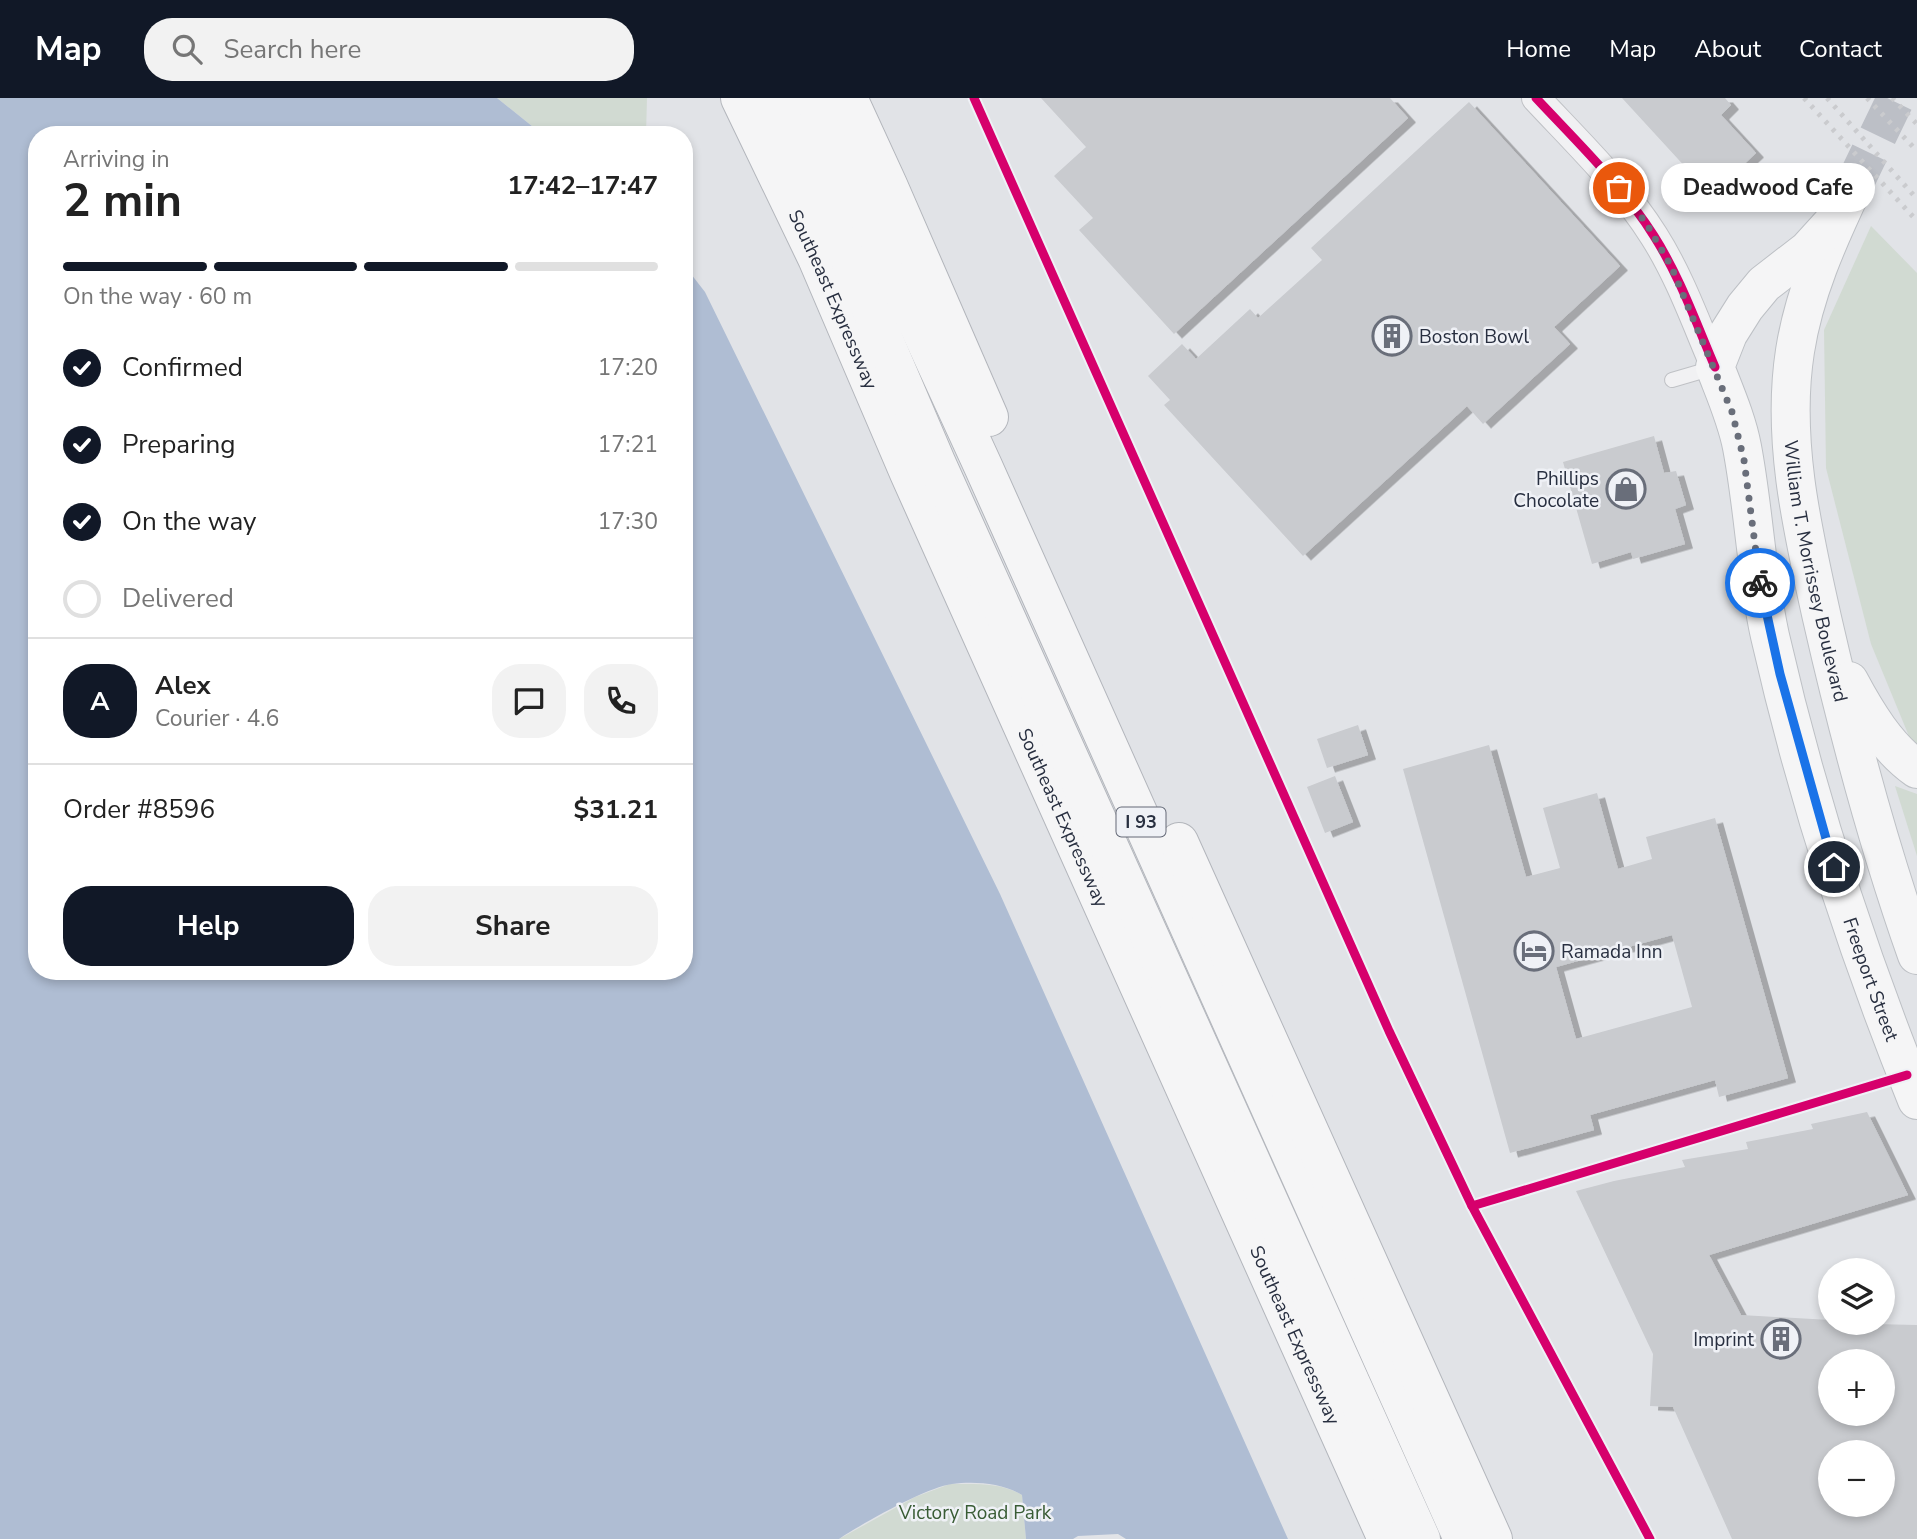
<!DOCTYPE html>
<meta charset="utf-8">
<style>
:root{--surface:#fff;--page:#f2f2f2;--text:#222;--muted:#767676;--line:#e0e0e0;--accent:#111827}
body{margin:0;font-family:"Nunito Sans",sans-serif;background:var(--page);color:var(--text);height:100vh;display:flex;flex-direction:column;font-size:26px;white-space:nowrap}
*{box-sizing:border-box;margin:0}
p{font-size:23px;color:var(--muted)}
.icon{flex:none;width:38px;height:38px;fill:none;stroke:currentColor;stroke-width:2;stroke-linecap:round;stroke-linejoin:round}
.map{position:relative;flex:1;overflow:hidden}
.details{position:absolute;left:28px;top:28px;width:665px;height:854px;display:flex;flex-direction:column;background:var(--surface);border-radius:28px;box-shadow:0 4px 10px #0003}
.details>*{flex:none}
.controls{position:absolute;left:1818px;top:1160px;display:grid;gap:14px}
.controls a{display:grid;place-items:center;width:77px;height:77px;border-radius:50%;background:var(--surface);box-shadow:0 4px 10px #0003;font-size:35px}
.pin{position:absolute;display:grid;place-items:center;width:60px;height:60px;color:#fff;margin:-30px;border:4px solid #fff;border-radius:50%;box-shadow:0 2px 7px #0007}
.courier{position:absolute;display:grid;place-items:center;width:70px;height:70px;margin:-35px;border:5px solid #1a73e8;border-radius:50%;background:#fff;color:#222;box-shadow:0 2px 9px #0007}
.bubble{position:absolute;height:49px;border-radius:24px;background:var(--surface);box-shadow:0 4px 10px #0003;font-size:23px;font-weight:700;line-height:49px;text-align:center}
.headline em{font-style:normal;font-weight:700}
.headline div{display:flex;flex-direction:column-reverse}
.headline{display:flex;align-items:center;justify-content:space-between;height:119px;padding:0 35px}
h1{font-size:46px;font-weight:700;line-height:52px}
.bar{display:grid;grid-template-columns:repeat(4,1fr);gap:10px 7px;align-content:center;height:84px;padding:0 35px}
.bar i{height:9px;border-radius:5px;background:var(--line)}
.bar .active{background:var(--accent)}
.bar p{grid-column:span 4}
.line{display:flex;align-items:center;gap:18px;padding:0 35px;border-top:2px solid var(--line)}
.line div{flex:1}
.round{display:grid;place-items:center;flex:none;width:74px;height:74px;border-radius:28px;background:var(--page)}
ol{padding:0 35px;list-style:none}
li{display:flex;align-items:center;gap:21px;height:77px}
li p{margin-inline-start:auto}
li .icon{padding:7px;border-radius:50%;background:var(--accent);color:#fff;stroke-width:4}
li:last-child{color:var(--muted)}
li i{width:38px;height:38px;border:4px solid var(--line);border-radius:50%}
.primary-button{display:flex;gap:14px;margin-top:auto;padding:14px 35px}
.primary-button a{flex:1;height:80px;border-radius:28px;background:var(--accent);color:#fff;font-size:28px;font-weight:700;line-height:80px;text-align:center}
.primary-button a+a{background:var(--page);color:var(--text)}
header{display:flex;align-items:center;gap:42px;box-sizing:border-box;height:98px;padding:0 35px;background:var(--accent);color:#fff}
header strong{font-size:33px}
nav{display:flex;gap:38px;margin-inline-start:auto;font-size:24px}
.search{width:490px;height:63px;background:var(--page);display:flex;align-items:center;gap:18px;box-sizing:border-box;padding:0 24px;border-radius:28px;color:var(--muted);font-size:26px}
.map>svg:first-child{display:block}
.green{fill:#d1dad2}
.water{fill:#afbdd3}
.building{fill:#c9cbcf;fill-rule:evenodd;filter:url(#shadow)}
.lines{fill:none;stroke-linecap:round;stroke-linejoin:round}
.primary-tunnel{stroke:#bcbfc6;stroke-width:38;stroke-dasharray:38 19;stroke-linecap:butt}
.service-casing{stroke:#bfc1c5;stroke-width:16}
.minor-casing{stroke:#bfc1c5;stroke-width:30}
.primary-casing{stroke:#bdc0c5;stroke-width:40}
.motorway-casing{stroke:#b3b6bc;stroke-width:40}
.service{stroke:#f1f1f3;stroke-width:14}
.minor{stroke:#f1f1f3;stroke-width:28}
.primary{stroke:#f5f5f6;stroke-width:38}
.motorway{stroke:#f5f5f6;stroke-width:38}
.rail{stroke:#cacbce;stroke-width:5;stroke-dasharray:3.5 7;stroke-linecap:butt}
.cycleway-casing{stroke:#eff1f6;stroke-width:13}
.cycleway{stroke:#d6006c;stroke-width:9}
.done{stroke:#696e7a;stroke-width:7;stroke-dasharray:0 12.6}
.route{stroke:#1a73e8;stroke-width:9}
.labels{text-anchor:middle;stroke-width:5;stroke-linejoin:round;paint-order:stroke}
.shield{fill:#eff1f6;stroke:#646977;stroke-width:2}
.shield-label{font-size:18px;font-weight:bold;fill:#282f40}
.street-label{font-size:19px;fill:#282f40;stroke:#eff1f6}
.poi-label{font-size:19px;fill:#282f40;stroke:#eff1f6;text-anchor:start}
.park-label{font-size:19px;fill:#395c35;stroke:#eff1f6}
</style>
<header>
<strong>Map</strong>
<div class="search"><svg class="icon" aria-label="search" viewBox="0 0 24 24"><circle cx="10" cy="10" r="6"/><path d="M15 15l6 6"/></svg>Search here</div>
<nav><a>Home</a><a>Map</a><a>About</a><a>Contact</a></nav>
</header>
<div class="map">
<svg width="1917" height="1441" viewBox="0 0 1917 1441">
<defs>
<filter id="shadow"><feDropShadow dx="8" dy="4.5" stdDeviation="0" flood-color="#0004"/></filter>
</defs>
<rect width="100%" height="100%" fill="#e1e3e7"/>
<g class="green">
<path d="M497 0H647L646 37H543Z"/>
<path d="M1871 128 1917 175V651L1913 648 1871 546 1826 370 1824 232Z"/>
<path d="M1895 688 1917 696V758Z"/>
<path d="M950 1386C974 1386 1001 1384 1022 1397L1026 1441H839L915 1399Z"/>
</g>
<path class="water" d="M0 0H497L543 37H37V873H684V167L705 194 1000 796 1288 1441H1126L1118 1436 1078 1438 1073 1441H1026L1022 1397C1003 1385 974 1383 952 1386 927 1389 861 1426 839 1441H0Z"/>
<g class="building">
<path d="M1041 0H1390L1408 20 1174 236 1079 132 1093 120 1054 78 1086 49Z"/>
<path d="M1622 0H1725L1731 7 1721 17 1756 55 1711 97Z"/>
<path d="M1469 4 1620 168 1554 229 1570 246 1483 326 1467 308 1303 458 1164 307 1170 302 1148 278 1182 246 1196 261 1250 211 1258 220 1322 162 1311 150Z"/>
<path d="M1654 338 1664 375 1676 373 1686 407 1675 411 1685 446 1633 461 1631 454 1592 466 1563 364Z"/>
<path d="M1358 627 1368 657 1327 670 1317 641Z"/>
<path d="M1489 647 1526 779 1560 770 1543 710 1597 695 1618 771 1652 761 1646 739 1715 720 1788 980 1719 999 1715 982 1590 1017 1594 1032 1510 1055 1403 671ZM1672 837 1692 909 1576 941 1556 869Z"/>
<path d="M1335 678 1353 724 1325 735 1307 689Z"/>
<path d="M1867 1014 1908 1097 1709 1157 1741 1217 1830 1222V1225L1917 1227V1441H1732L1673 1309 1650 1308 1653 1256 1576 1093 1614 1083 1685 1069 1682 1062 1748 1051 1746 1044 1813 1031 1811 1026ZM1830 1264H1883V1316H1830ZM1830 1354H1883V1407H1830Z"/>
</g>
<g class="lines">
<path class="primary-tunnel" d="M1853 89 1896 0"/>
<g class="service-casing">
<path id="service" d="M1672 282 1713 270"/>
</g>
<g class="minor-casing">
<path id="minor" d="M1536 0C1577 44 1622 87 1654 138 1680 179 1696 225 1715 269"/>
</g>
<g class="primary-casing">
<g id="primary">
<path id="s1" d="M1853 89C1828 142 1804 195 1795 253 1781 342 1803 434 1822 520 1848 634 1878 747 1917 857"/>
<path id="s2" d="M1838 119 1808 152 1764 186 1745 209 1728 236 1715 269C1725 295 1737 322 1742 349 1754 412 1756 475 1770 538 1806 696 1856 851 1917 1002"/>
<path d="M1849 583C1866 615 1887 650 1917 671"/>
</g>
</g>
<g class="motorway-casing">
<g id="motorway">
<path id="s3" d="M740 0 817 160 909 375 1387 1441"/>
<path d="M775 0 844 148 936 364 1421 1441"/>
<path d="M814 0 983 368 1463 1441"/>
<path d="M848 0 888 87 989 319"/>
<path d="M1179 744 1493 1441"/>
</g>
</g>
<use href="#service" class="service"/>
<use href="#minor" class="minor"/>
<use href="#primary" class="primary"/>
<use href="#motorway" class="motorway"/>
<g class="rail">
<path d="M1804 0 1917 123"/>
<path d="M1827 0 1917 101"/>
<path d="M1867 0 1917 53"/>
<path d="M1892 0 1917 26"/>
</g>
<g class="cycleway-casing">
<g id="cycleway">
<path d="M974 0 1389 933 1472 1108 1650 1441"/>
<path d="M1536 0C1577 44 1622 87 1654 138 1680 179 1696 225 1715 269"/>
<path d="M1472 1108 1907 977"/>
</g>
</g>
<use href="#cycleway" class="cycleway"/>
</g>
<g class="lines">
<path class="done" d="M1619 90 1646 125 1671 168 1732 314 1744 362 1760 485"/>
<path class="route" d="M1760 485 1780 576 1834 769"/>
</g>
<defs>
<g id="building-ring" transform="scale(2.0125)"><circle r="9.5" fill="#eff1f6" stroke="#696e7a" stroke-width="1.5"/><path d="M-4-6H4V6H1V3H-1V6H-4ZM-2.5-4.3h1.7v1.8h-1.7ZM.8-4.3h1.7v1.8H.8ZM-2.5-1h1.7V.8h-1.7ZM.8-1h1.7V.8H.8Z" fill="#696e7a"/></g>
<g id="shop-ring" transform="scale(2.0125)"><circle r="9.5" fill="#eff1f6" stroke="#696e7a" stroke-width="1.5"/><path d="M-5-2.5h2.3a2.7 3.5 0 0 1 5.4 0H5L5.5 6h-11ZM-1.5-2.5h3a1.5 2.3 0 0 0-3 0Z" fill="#696e7a"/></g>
<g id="hotel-ring" transform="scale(2.0125)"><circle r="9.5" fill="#eff1f6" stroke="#696e7a" stroke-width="1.5"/><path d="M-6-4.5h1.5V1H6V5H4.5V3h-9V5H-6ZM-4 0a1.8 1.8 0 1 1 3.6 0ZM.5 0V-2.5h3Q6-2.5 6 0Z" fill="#696e7a"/></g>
</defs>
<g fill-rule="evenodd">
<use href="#building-ring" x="1392" y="238"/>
<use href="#shop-ring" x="1626" y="391"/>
<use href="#hotel-ring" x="1534" y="853"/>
<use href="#building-ring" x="1781" y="1241"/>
</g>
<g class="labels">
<rect class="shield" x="1116.5" y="709.5" width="49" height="29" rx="5"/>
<g class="shield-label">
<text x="1141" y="730">I 93</text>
</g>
<g class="street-label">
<text dy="7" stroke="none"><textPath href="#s3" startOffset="222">Southeast Expressway</textPath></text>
<text dy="7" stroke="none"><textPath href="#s1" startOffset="397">William T. Morrissey Boulevard</textPath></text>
<text dy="7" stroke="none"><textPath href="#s3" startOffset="789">Southeast Expressway</textPath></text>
<text dy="7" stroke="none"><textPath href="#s2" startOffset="831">Freeport Street</textPath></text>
<text dy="7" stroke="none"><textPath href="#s3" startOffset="1356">Southeast Expressway</textPath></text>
</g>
<g class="poi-label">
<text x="1419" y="245">Boston Bowl</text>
<text x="1599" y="387" text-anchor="end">Phillips<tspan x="1599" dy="22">Chocolate</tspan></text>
<text x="1561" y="860">Ramada Inn</text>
<text x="1754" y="1248" text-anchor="end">Imprint</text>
</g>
<g class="park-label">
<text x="975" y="1421">Victory Road Park</text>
</g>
</g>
</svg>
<div class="controls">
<a><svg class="icon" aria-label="layers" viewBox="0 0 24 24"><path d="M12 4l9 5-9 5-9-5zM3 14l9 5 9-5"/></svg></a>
<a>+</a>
<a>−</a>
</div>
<div class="pin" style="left:1619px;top:90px;background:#ea580c"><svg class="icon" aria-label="bag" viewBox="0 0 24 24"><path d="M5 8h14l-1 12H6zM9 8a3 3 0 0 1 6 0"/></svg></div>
<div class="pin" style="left:1834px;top:769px;background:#1f2937"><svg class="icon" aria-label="home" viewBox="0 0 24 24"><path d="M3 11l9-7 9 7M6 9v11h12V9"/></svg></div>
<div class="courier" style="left:1760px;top:485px"><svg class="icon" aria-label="bike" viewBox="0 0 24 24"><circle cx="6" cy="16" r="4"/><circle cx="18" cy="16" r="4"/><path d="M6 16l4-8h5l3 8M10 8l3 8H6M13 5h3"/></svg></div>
<div class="bubble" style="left:1661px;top:65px;width:214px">Deadwood Cafe</div>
<section class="details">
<div class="headline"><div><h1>2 min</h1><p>Arriving in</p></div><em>17:42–17:47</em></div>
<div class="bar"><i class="active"></i><i class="active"></i><i class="active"></i><i></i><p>On the way · 60 m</p></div>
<ol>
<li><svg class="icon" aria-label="check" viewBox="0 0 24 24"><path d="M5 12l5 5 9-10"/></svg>Confirmed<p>17:20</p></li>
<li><svg class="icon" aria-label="check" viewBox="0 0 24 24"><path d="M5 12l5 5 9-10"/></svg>Preparing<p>17:21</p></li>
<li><svg class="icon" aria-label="check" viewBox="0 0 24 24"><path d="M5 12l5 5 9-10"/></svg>On the way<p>17:30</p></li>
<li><i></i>Delivered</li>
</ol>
<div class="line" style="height:126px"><b class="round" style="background:var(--accent);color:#fff">A</b><div><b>Alex</b><p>Courier · 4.6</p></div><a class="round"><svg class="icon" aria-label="chat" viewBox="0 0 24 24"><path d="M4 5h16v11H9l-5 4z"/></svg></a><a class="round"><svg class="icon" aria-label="phone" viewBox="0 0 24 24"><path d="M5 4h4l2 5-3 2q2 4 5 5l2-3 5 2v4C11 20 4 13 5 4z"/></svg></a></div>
<div class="line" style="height:91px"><div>Order #8596</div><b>$31.21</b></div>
<div class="primary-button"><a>Help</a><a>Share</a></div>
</section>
</div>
